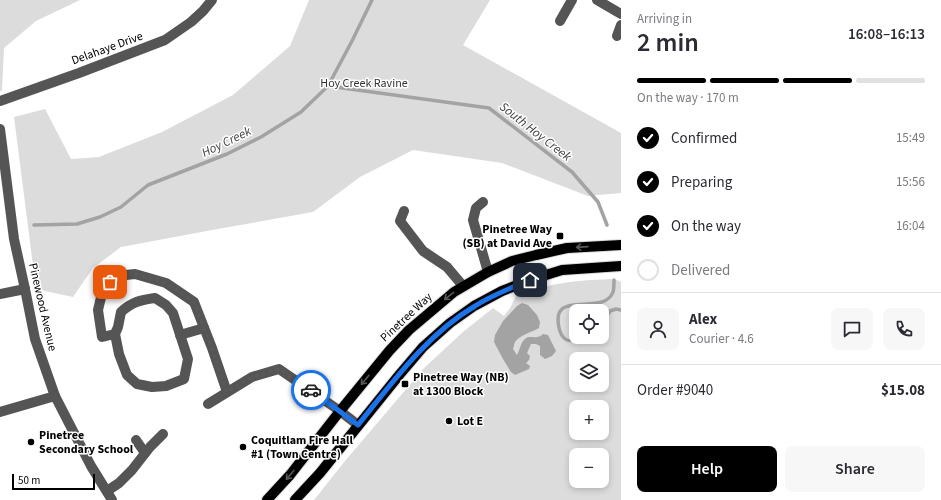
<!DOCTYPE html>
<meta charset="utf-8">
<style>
:root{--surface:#fff;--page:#f7f7f7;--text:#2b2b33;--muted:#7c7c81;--line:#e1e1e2;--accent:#000}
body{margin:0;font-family:"Source Sans 3",sans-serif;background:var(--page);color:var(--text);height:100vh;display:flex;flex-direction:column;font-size:15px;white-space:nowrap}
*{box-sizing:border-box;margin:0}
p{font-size:13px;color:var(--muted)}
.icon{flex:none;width:22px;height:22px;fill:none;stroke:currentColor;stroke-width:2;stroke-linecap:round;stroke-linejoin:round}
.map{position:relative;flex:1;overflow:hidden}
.details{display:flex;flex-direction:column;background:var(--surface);width:320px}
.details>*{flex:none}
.buttons{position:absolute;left:569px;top:304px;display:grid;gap:8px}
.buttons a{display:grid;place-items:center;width:40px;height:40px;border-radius:8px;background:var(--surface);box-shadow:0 2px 6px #0003;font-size:20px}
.scale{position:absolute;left:12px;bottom:10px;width:83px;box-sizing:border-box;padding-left:4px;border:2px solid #000;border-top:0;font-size:11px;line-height:14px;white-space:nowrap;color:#000;-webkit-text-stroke:3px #fff;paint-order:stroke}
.pin{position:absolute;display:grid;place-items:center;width:34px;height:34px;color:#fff;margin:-17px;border-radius:8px;box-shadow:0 2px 6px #0006}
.courier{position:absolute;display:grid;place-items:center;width:40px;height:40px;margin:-20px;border:3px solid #1a73e8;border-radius:50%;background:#fff;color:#222;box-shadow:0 1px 5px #0007}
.head em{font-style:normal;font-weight:600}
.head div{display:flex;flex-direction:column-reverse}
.head{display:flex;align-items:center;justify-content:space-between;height:68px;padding:0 16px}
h1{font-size:26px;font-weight:600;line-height:30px}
.bar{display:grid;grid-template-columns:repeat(4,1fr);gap:6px 4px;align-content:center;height:48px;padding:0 16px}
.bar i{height:5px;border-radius:3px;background:var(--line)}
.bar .selected{background:var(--accent)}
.bar p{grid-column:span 4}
.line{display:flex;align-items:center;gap:10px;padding:0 16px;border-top:1px solid var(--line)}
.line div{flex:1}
.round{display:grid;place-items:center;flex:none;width:42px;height:42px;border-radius:8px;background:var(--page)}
ol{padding:0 16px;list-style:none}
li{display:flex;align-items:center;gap:12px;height:44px}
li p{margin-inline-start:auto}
li .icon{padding:4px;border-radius:50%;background:var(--accent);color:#fff;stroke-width:4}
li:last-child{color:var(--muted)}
li i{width:22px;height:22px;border:2px solid var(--line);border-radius:50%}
.button{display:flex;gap:8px;margin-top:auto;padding:8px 16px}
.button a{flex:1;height:46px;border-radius:8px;background:var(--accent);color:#fff;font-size:16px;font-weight:600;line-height:46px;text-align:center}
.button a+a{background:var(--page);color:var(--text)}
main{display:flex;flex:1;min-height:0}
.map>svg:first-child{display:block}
.green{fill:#dcdcdc;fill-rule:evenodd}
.water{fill:#a3a3a3}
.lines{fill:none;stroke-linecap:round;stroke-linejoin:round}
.stream{stroke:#a3a3a3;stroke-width:3.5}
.major-casing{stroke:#dbdbdb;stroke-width:12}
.minor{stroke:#555;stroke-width:10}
.major{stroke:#000;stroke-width:10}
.oneway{stroke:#595959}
.done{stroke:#595959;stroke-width:4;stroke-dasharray:0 7.2}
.route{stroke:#1a73e8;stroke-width:5}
.poi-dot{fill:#000;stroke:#fff;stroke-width:1.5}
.labels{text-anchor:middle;stroke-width:3;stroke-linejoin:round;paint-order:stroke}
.street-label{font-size:12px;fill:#000;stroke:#fff}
.park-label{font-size:12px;fill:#333;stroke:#fff}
.poi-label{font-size:12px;font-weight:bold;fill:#000;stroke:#fff;text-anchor:start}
.water-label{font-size:13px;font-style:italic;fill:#444;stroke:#fff}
</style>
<main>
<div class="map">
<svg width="621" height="500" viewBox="0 0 621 500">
<rect width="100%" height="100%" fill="#fff"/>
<g class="green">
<path d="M0 0H80L36 21 4 48 2 91H0Z"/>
<path d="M309 0H490L463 45 621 133V193L588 196 502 163 413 150 360 177 313 212 223 228 121 247 93 268 73 297 36 289 14 117 45 109 71 159 99 157 162 132 233 95 290 46Z"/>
<path d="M611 279 617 280 621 282V500H314L345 461 424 368 463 332 493 308 504 316 510 308 516 296 518 295C528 292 538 288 548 286 569 281 590 280 611 279ZM576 311H602V337H576ZM576 359H602V385H576ZM576 407H602V433H576ZM576 455H602V481H576Z"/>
</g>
<path class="water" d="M522 303 528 305 537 315 540 322 539 328C532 332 520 335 515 342 514 344 514 346 513 349L517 355C520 350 520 344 524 340 528 335 532 338 537 337 539 337 542 335 543 334L548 335 556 351 552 356 545 359 540 355V346L536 344H531L527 353 530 356 529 360 526 363 530 366 529 369 515 375 511 372 503 359 494 342 495 335 503 321 517 306Z"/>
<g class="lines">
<g class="stream">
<path d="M328 86 489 108 572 172 598 202 607 225"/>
<path d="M34 225 77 224 100 217 121 207 148 185 227 154 261 137 301 112 328 86 352 41 372 0"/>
<path d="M602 324 610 311 616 309 621 310"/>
<path d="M585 337C580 339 572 342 567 340 558 336 555 315 562 309 574 299 606 311 613 292 614 289 614 284 614 280"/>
</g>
<g class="major-casing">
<g id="major">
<path d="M267 500 290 475 340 411 390 350 409 330 454 292 488 272 512 261 536 255 567 248 621 245"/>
<path d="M295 500 320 473 400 374 423 347 450 323 474 306 502 291 530 280 562 270 621 266"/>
</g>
</g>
<g class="minor">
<path d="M597 0 621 14"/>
<path d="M560 21 572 0"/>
<path d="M617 36 621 25"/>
<path d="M0 101 79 73 165 40 191 22 203 11 212 0"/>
<path d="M0 129 14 239 25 289 35 339 55 396 91 466 112 500"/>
<path d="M483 202 476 208 473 220 488 272"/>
<path d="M404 211 400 221 423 251 447 267 463 286"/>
<path d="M0 294 25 289"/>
<path d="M155 298 166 305 173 313 188 359 184 379 166 386 152 387 137 384 127 375 119 354 115 334 118 327 121 312C132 302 140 300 155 298Z"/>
<path d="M115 334 102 337 98 310 103 289 117 276 135 274 166 283 194 302 212 348 227 392"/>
<path d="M180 335 204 328"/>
<path d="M208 404 252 377 279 369 340 411 358 425"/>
<path d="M0 412 55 396"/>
<path d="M136 440 145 453"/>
<path d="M107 491 119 483 132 470 150 447 163 434"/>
</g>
<use href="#major" class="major"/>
</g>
<defs><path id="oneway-shaft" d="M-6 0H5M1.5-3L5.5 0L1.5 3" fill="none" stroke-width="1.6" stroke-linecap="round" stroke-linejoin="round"/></defs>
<g class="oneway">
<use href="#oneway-shaft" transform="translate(582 247) rotate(176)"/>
<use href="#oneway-shaft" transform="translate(449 296) rotate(142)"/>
<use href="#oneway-shaft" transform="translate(365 380) rotate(130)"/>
<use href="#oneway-shaft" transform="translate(290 475) rotate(130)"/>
</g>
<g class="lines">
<path class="done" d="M110 282 117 276 135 274 166 283 194 302 212 348 227 392 252 377 279 369 311 390"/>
<path class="route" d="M311 390 358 425C392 383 427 334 475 306 492 295 511 288 530 280"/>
</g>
<g class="poi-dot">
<rect x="556" y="232" width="8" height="8" rx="2"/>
<rect x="401" y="380" width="8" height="8" rx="2"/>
<circle cx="449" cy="421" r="4"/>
<circle cx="31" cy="442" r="4"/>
<circle cx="243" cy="447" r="4"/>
</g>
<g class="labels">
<g class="street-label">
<text transform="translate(107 48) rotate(-20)" y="4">Delahaye Drive</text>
<text transform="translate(43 307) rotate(77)" y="4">Pinewood Avenue</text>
<text transform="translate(406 317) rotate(-43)" y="4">Pinetree Way</text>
</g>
<g class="park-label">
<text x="364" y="87">Hoy Creek Ravine</text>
</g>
<g class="poi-label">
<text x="552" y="233" text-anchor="end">Pinetree Way<tspan x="552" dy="14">(SB) at David Ave</tspan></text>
<text x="413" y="381">Pinetree Way (NB)<tspan x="413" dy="14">at 1300 Block</tspan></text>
<text x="457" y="425">Lot E</text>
<text x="39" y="439">Pinetree<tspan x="39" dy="14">Secondary School</tspan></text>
<text x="251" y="444">Coquitlam Fire Hall<tspan x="251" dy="14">#1 (Town Centre)</tspan></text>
</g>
<g class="water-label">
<text transform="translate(536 131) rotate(38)" y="5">South Hoy Creek</text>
<text transform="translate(226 141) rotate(-26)" y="5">Hoy Creek</text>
</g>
</g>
</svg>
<div class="buttons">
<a><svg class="icon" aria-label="locate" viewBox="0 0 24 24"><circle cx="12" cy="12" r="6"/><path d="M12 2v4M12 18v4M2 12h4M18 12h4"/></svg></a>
<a><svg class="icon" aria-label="layers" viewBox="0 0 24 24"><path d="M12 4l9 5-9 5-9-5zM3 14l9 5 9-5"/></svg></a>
<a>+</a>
<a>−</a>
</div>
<div class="scale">50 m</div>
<div class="pin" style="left:110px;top:282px;background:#ea580c"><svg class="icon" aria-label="bag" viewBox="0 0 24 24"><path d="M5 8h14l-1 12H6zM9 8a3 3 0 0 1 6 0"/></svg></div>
<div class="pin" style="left:530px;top:280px;background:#1f2937"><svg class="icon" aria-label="home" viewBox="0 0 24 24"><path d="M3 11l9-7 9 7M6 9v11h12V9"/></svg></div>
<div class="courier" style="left:311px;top:390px"><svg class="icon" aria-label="car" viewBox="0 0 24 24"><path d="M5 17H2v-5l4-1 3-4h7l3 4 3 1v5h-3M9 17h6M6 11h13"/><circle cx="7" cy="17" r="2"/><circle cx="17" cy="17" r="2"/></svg></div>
</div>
<section class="details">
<div class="head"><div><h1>2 min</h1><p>Arriving in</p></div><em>16:08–16:13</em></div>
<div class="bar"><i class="selected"></i><i class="selected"></i><i class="selected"></i><i></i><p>On the way · 170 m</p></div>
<ol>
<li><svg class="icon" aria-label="check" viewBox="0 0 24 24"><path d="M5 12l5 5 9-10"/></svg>Confirmed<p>15:49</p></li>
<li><svg class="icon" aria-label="check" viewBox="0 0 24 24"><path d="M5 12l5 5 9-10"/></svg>Preparing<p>15:56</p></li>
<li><svg class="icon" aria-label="check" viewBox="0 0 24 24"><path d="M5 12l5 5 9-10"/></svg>On the way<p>16:04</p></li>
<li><i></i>Delivered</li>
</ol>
<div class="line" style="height:72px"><a class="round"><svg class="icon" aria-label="person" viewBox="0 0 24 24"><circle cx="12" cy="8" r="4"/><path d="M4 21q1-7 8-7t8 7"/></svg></a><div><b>Alex</b><p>Courier · 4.6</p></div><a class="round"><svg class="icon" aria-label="chat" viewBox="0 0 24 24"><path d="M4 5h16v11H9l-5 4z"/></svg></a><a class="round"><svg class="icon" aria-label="phone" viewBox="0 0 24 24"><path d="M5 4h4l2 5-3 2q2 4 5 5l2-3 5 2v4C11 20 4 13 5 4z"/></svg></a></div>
<div class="line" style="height:52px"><div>Order #9040</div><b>$15.08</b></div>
<div class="button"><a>Help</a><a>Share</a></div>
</section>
</main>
